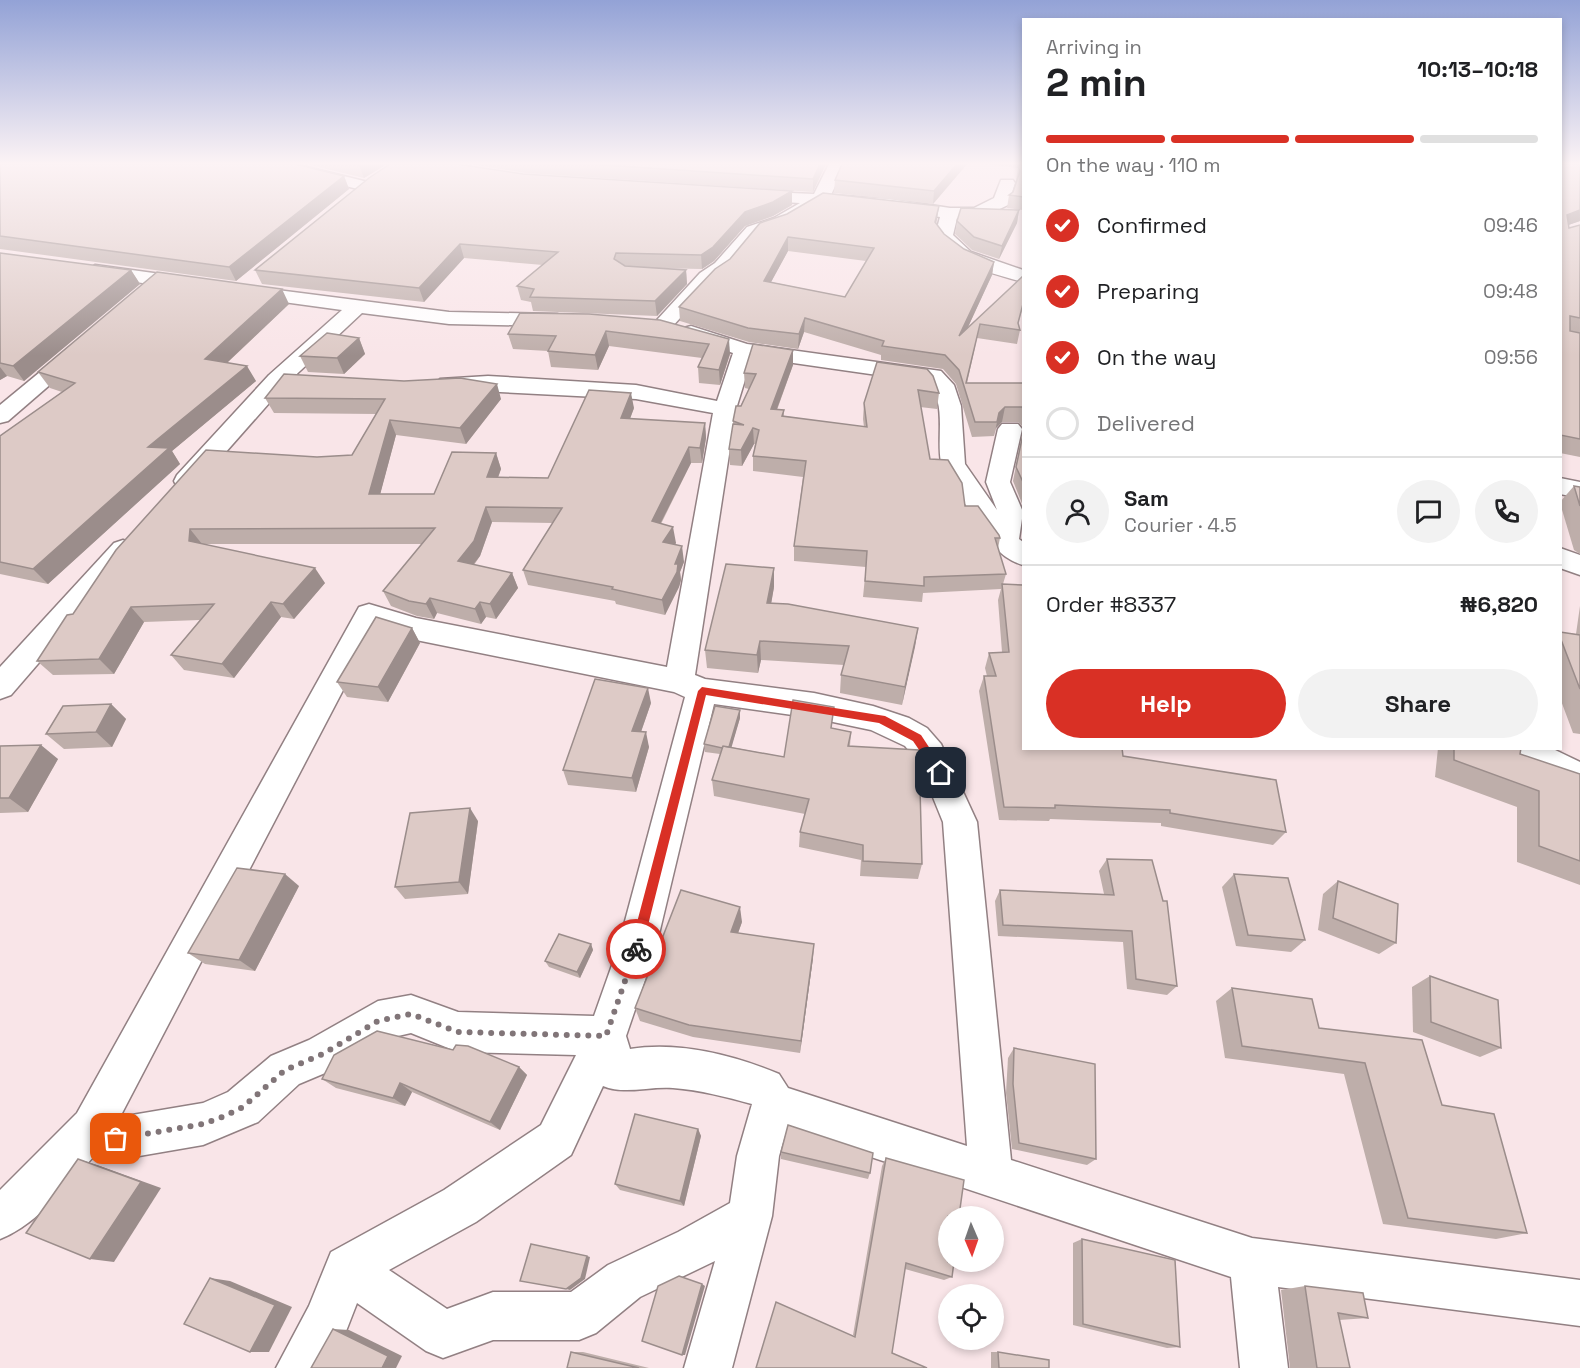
<!DOCTYPE html>
<meta charset="utf-8">
<style>
:root{--surface:#fff;--page:#f2f2f2;--text:#202124;--muted:#757577;--line:#e0e0e0;--accent:#d93025}
body{margin:0;font-family:"Space Grotesk",sans-serif;background:var(--page);color:var(--text);height:100vh;display:flex;flex-direction:column;font-size:22px;white-space:nowrap}
*{box-sizing:border-box;margin:0}
p{font-size:20px;color:var(--muted)}
.icon{flex:none;width:33px;height:33px;fill:none;stroke:currentColor;stroke-width:2;stroke-linecap:round;stroke-linejoin:round}
.map{position:relative;flex:1;overflow:hidden}
.panel{position:absolute;left:1022px;top:18px;width:540px;height:732px;display:flex;flex-direction:column;background:var(--surface);border-radius:0px;box-shadow:0 3px 9px #0003}
.panel>*{flex:none}
.needle{width:39px;rotate:178deg}
.tools{position:absolute;left:938px;top:1206px;display:grid;gap:12px}
.tools a{display:grid;place-items:center;width:66px;height:66px;border-radius:50%;background:var(--surface);box-shadow:0 3px 9px #0003;font-size:30px}
.pin{position:absolute;display:grid;place-items:center;width:51px;height:51px;color:#fff;margin:-26px;border-radius:12px;box-shadow:0 3px 9px #0006}
.courier{position:absolute;display:grid;place-items:center;width:60px;height:60px;margin:-30px;border:4px solid #d93025;border-radius:50%;background:#fff;color:#222;box-shadow:0 2px 8px #0007}
.overview em{font-style:normal;font-weight:700}
.overview div{display:flex;flex-direction:column-reverse}
.overview{display:flex;align-items:center;justify-content:space-between;height:102px;padding:0 24px}
h1{font-size:39px;font-weight:700;line-height:45px}
.bar{display:grid;grid-template-columns:repeat(4,1fr);gap:9px 6px;align-content:center;height:72px;padding:0 24px}
.bar i{height:8px;border-radius:4px;background:var(--line)}
.bar .active{background:var(--accent)}
.bar p{grid-column:span 4}
.line{display:flex;align-items:center;gap:15px;padding:0 24px;border-top:2px solid var(--line)}
.line div{flex:1}
.round{display:grid;place-items:center;flex:none;width:63px;height:63px;border-radius:32px;background:var(--page)}
ol{padding:0 24px;list-style:none}
li{display:flex;align-items:center;gap:18px;height:66px}
li p{margin-inline-start:auto}
li .icon{padding:6px;border-radius:50%;background:var(--accent);color:#fff;stroke-width:4}
li:last-child{color:var(--muted)}
li i{width:33px;height:33px;border:3px solid var(--line);border-radius:50%}
.primary-button{display:flex;gap:12px;margin-top:auto;padding:12px 24px}
.primary-button a{flex:1;height:69px;border-radius:36px;background:var(--accent);color:#fff;font-size:24px;font-weight:700;line-height:69px;text-align:center}
.primary-button a+a{background:var(--page);color:var(--text)}
.map>svg:first-child{display:block}
.lines{fill:none;stroke-linecap:round;stroke-linejoin:round}
.minor-casing{stroke:#928083;stroke-width:3}
.minor{fill:#fff;fill-rule:evenodd}
.wall{fill:#beaeaa;fill-rule:evenodd}
.shaded-wall{fill:#9b8d8b}
.building{fill:#ddcac6;stroke:#9b8d8b;stroke-width:1.5;fill-rule:evenodd}
.route{fill:#d93025}
.done{stroke:#817578;stroke-width:6;stroke-dasharray:0 10.8}
</style>
<div class="map">
<svg width="1580" height="1368" viewBox="0 0 1580 1368">
<rect width="100%" height="100%" fill="#f9e5e8"/>
<g class="lines">
<g class="minor-casing">
<g id="minor">
<path d="M266 164H295L372 183 374 186 366 191 268 167Z"/>
<path d="M829 164H845L831 195 890 199 950 208H974L994 198 1001 180H1013L1015 183 1008 205 983 217 957 218 953 235 971 252 1023 270V282C990 273 956 265 935 236L940 217 890 209 822 205 786 226 759 235 729 271 714 281 670 329H656L653 325 656 321 700 273 715 263 747 227 774 218 800 203 751 200 745 199 743 195 745 191 814 194Z"/>
<path d="M95 265 190 278 200 284 190 290 88 275 86 271Z"/>
<path d="M247 286 449 312 557 314 564 316 567 320 564 324 557 326 449 324 362 313 285 385 195 487 186 489 177 487 174 481 177 475 269 375 342 310 240 296 237 292Z"/>
<path d="M691 326 747 344 941 371 954 385 961 406 965 464 997 510 986 482 998 429 1002 424H1018L1022 429 1010 482 1023 512 1019 539 1023 542V565C1013 562 1003 556 996 548 987 538 943 472 941 462 936 436 948 401 926 382L752 357 736 409 695 675 705 679 814 693 873 706 909 718 927 728 941 744 977 822 1011 1160 1252 1238 1580 1280V1326L1278 1287 1288 1368H1240L1231 1277 787 1129 779 1156 772 1216 732 1368H684L715 1261 640 1297 596 1333 579 1340H493L443 1358 426 1351 357 1303 343 1339 327 1368H276L309 1306 331 1252 444 1190 541 1125 576 1055 458 1052 411 1033 385 1039 337 1068 299 1084 258 1122 203 1145 116 1160 98 1152C68 1183 40 1223 0 1239V1190L77 1113 359 607 369 604 416 618 667 667 713 413 636 399 440 389 437 384 440 379 488 376 636 385 717 401 733 353 684 336 681 332 684 328ZM376 627 416 640 674 692 685 697 617 951 594 1016 458 1012 411 995 378 1001 309 1040 271 1056 228 1092 203 1103 120 1117ZM714 704 814 718 871 730 905 746 919 763 943 822 967 1146 788 1088 779 1074C734 1055 679 1041 630 1049L626 1036 655 951ZM603 1086C624 1095 650 1086 673 1088 700 1090 726 1097 752 1104L737 1156 730 1203 678 1232 608 1265 571 1292H493L447 1309 389 1270 476 1222 571 1155Z"/>
<path d="M75 347 82 349 86 353 82 357 8 421 0 423V405L68 349Z"/>
<path d="M1560 478 1580 482V498L1560 494Z"/>
<path d="M123 540 132 543 136 549 132 555 11 695 0 699V667L114 543Z"/>
<path d="M1560 548 1580 555V575L1560 568Z"/>
<path d="M1502 748H1551L1580 762V791L1507 757Z"/>
</g>
</g>
<use href="#minor" class="minor"/>
</g>
<g class="wall">
<path d="M0 164 344 176 349 189 236 281 0 249Z"/>
<path d="M306 164H387L364 178Z"/>
<path d="M468 164H826L813 192 526 173Z"/>
<path d="M967 164 933 204 834 193 835 180Z"/>
<path d="M983 164H1023V210L1007 208 1009 195 1013 192 1016 181V180L1018 168Z"/>
<path d="M1560 164H1580V221L1568 225 1569 228 1580 225V457L1560 453Z"/>
<path d="M523 174 792 205 773 216 745 226 714 261 702 269 649 268 686 270 687 284 657 316 533 311 531 302 521 300 517 286 543 265 464 258 424 302 262 284 255 270Z"/>
<path d="M1019 210 1017 223 999 259 972 250 955 234 957 221Z"/>
<path d="M937 219 936 224 944 234 964 249 994 262 992 275 967 329 1023 276V306L1018 324 1020 330 1017 344 977 338 967 383H1023V427L1018 422H1002L996 428 994 436 972 437 956 384 943 369 881 360V355L804 332 798 349 749 342 680 321 679 307 730 259 760 223ZM788 251 866 261 845 297 771 282Z"/>
<path d="M0 253 131 270 140 284 24 381 7 376 0 380Z"/>
<path d="M289 304 227 363 256 381 172 451 180 464 48 584 0 574V436L62 392 50 388 38 372Z"/>
<path d="M660 320 730 354 720 385 699 383 698 367 702 358 609 346 598 370 551 367 548 351 513 349 508 334Z"/>
<path d="M359 338 365 354 344 374 308 372 300 356Z"/>
<path d="M793 350V365L777 410H784V416L864 427 863 419 864 403 877 362 939 393 937 409 920 407 930 459 965 506 1000 538 998 548 1006 574 1003 584 1023 748 1123 756 1286 832 1273 845 1161 826V823L1050 819 1049 821 999 820 979 691 984 676H987L985 668 989 653 1002 652 998 600 1001 589 923 593 922 602 863 597 866 567 794 561V546L803 477 753 471V456L755 444H754L742 466 730 465 729 449 733 424V421L749 389 745 388 744 373Z"/>
<path d="M265 398 501 399 466 444 396 435 380 494H434L496 453 501 469 498 478H548L634 408 630 419 705 423 706 438 702 463H691L661 524 676 543 675 544 684 562 680 572 681 580 679 587 665 615 616 604 615 601 528 585 523 570 553 523 492 522 480 556 474 565 512 573 518 588 496 619 486 617 481 624 437 613 434 619 417 616 391 606 383 591 422 544H205L325 583 294 619 281 617 234 678 184 670 171 655 200 620 144 622 114 674 53 675 37 661 73 614 116 550 317 457 352 455 376 414 274 413Z"/>
<path d="M1023 431V506L1013 481Z"/>
<path d="M1574 486 1580 487V554L1574 550 1560 503V502Z"/>
<path d="M774 587 771 603 918 628 902 705 840 693 841 675 844 665 761 660 758 673 707 668 705 650Z"/>
<path d="M1580 606V734L1573 733 1560 698V632L1576 634Z"/>
<path d="M412 628 420 643 388 702 347 697 337 682Z"/>
<path d="M651 703 641 732 649 747 636 792 568 785 563 770Z"/>
<path d="M111 704 126 719 112 747 64 749 46 734Z"/>
<path d="M740 710V718L731 747 784 757 832 728 851 732 850 746 922 864 918 879 860 876 861 860 799 847 800 832 805 814 714 796 712 780 720 754 705 752 704 744Z"/>
<path d="M0 746 58 759 28 812 0 813Z"/>
<path d="M1438 748H1521L1520 754 1580 774V885L1517 862V807L1435 777Z"/>
<path d="M478 821 468 894 405 899 395 887Z"/>
<path d="M1107 859 1177 986 1167 995 1127 989 1123 942 998 936 995 901 1000 890 1104 894 1099 871Z"/>
<path d="M1234 874 1305 940 1291 952 1236 946 1222 887Z"/>
<path d="M1338 881 1396 943 1379 954 1318 930 1323 894Z"/>
<path d="M299 886 255 971 205 964 188 953Z"/>
<path d="M742 922 738 933 813 958 800 1053 693 1037 640 1021 635 1008Z"/>
<path d="M591 944 593 950 580 978 549 967 545 961Z"/>
<path d="M1430 976 1501 1048 1480 1057 1413 1032 1412 987Z"/>
<path d="M1232 988 1319 1028 1442 1105 1527 1233 1496 1239 1383 1224 1344 1074 1225 1058 1216 1001Z"/>
<path d="M1014 1048 1096 1159 1087 1165 1012 1149 1006 1093 1008 1058Z"/>
<path d="M519 1067 527 1075 500 1130 412 1092 405 1106 336 1088 322 1079Z"/>
<path d="M698 1129 701 1136 684 1206 620 1190 615 1184Z"/>
<path d="M781 1152 870 1173 868 1179 781 1159Z"/>
<path d="M886 1158 952 1277 944 1280 905 1269 892 1353 853 1335 882 1166Z"/>
<path d="M1082 1239 1180 1347 1167 1348 1073 1325V1243Z"/>
<path d="M1305 1286 1368 1318 1339 1320 1350 1368H1290L1281 1290Z"/>
<path d="M571 1352H583L649 1368H567Z"/>
<path d="M991 1352H998L1049 1368H991Z"/>
</g>
<g class="shaded-wall">
<path d="M360 164H387L364 178 359 165Z"/>
<path d="M820 164H826L813 192V179Z"/>
<path d="M957 164H967L933 204 934 191Z"/>
<path d="M344 176 349 189 236 281 229 267Z"/>
<path d="M792 191V205L773 216 745 226 714 261 702 269 701 255 745 212Z"/>
<path d="M939 206 937 219 933 235 935 222Z"/>
<path d="M1019 210 1017 223 999 259 1002 246Z"/>
<path d="M1580 210V221L1560 228 1567 215Z"/>
<path d="M788 237V251L764 295V281Z"/>
<path d="M460 244 464 258 424 302 419 288Z"/>
<path d="M994 262 992 275 957 351 959 336Z"/>
<path d="M131 270 140 284 24 381 13 366Z"/>
<path d="M686 270 687 284 657 316 655 301Z"/>
<path d="M282 289 289 304 214 375 205 359Z"/>
<path d="M805 318 804 332 798 349 799 334Z"/>
<path d="M606 331 609 346 598 370 595 355Z"/>
<path d="M359 338 365 354 344 374 337 358Z"/>
<path d="M729 339 730 354 720 385 719 370Z"/>
<path d="M793 350V365L771 425V409Z"/>
<path d="M247 366 256 381 172 451 180 464 48 584 33 569 148 447Z"/>
<path d="M0 367 7 376 0 380Z"/>
<path d="M497 384 501 399 466 444 460 428Z"/>
<path d="M631 393 634 408 624 434 621 418Z"/>
<path d="M1005 407 1002 422 996 428 994 436 999 413Z"/>
<path d="M390 420 396 435 376 510 369 494Z"/>
<path d="M705 423 706 438 702 463 700 448Z"/>
<path d="M753 428 754 444 742 466 741 450Z"/>
<path d="M689 447 691 463 654 536 652 521Z"/>
<path d="M496 453 501 469 492 493 487 477Z"/>
<path d="M486 507 492 522 480 556 464 576 458 561Z"/>
<path d="M673 527 676 543 666 557 663 542Z"/>
<path d="M190 529 202 544 189 541Z"/>
<path d="M682 546 684 562 680 572 681 580 679 587 665 615 662 600Z"/>
<path d="M315 568 325 583 294 619 283 604Z"/>
<path d="M774 568V587L768 622 767 603Z"/>
<path d="M512 573 518 588 496 619 490 604Z"/>
<path d="M430 598 437 613 434 619 426 604Z"/>
<path d="M271 602 281 617 234 678 222 664Z"/>
<path d="M480 602 486 617 481 624 475 609Z"/>
<path d="M131 607 144 622 114 674 99 659Z"/>
<path d="M412 628 420 643 388 702 378 687Z"/>
<path d="M918 628 915 647 902 705 905 687Z"/>
<path d="M760 641 761 660 758 673 757 655Z"/>
<path d="M648 688 651 703 636 746 632 731Z"/>
<path d="M111 704 126 719 112 747 96 732Z"/>
<path d="M740 710V718L729 756 728 749Z"/>
<path d="M646 732 649 747 636 792 632 778Z"/>
<path d="M41 745 58 759 28 812 9 798Z"/>
<path d="M470 808 478 821 468 894 459 882Z"/>
<path d="M285 874 299 886 255 971 239 960Z"/>
<path d="M740 907 742 922 733 947 731 932Z"/>
<path d="M591 944 593 950 580 978 577 972Z"/>
<path d="M814 944 813 958 800 1053 801 1041Z"/>
<path d="M519 1067 527 1075 500 1130 490 1122Z"/>
<path d="M400 1083 412 1092 405 1106 393 1098Z"/>
<path d="M698 1129 701 1136 684 1206 680 1201Z"/>
<path d="M78 1159 100 1166 161 1188 114 1262 90 1259Z"/>
<path d="M587 1256 590 1257 585 1279 570 1290 566 1289Z"/>
<path d="M210 1278 230 1281 292 1307 269 1352H250Z"/>
<path d="M702 1284 705 1286 685 1355H682Z"/>
<path d="M333 1329 349 1330 402 1356 396 1368H382Z"/>
</g>
<g class="building">
<path d="M0 164H295L344 176 229 267 0 236Z"/>
<path d="M390 164H456L523 174 792 191 773 202 745 212 713 247 701 255 616 253 614 259 625 266 686 270 655 301 530 297 534 289 517 286 558 252 460 244 419 288 255 270 369 178Z"/>
<path d="M590 164H820L813 179Z"/>
<path d="M842 164H957L934 191 835 180Z"/>
<path d="M1020 164H1023V197L1009 195 1013 192 1020 171 1018 167Z"/>
<path d="M1560 164H1580V210L1567 215 1569 228 1580 225V318L1570 316V331L1580 333V439L1560 435Z"/>
<path d="M823 193 939 206 935 222 944 234 964 249 994 262 959 336 1023 276V304L1018 323 1020 330 980 324 966 383H1023V409L1022 407H1005L999 413 997 422H975L959 370 945 355 882 346 884 341 805 318 799 334 748 328 679 307 715 269 730 259 760 223 787 214ZM788 237 874 248 845 297 764 281Z"/>
<path d="M961 208 1019 210 1002 246 974 237 957 221Z"/>
<path d="M0 253 131 270 13 366 0 363Z"/>
<path d="M157 272 282 289 205 359 247 366 148 447 169 448 33 569 0 562V436L75 383 38 372Z"/>
<path d="M520 313 589 314 660 320 729 339 719 370 698 367 709 344 606 331 595 355 548 351 556 336 508 334Z"/>
<path d="M327 333 359 338 337 358 300 356Z"/>
<path d="M753 344 793 350 771 409 784 410 782 416 867 427 864 403 877 362 927 369 933 376 939 393 918 390 930 459 948 460 962 483 965 506H978L999 535 1000 538H995L1006 574 924 577V586L865 581 867 551 794 546 806 461 753 456 759 430 753 428 741 450 729 449 733 424 744 425 733 421 736 406H741L756 374 744 373Z"/>
<path d="M284 374 404 381 460 378 497 384 460 428 390 420 369 494H434L452 452 496 453 487 477 548 478 589 390 631 393 621 418 705 423 700 448 689 447 652 521 673 527 663 542 682 546 675 564H678L677 572 662 600 612 589 613 587 523 570 562 508 486 507 474 541 458 561 512 573 490 604 480 602 475 609 430 598 426 604 409 601 383 591 435 528 190 529 189 541 315 568 283 604 271 602 222 664 171 655 214 604 131 607 99 659 37 661 67 615 73 614 116 550 206 450 317 457 352 455 385 399 265 398Z"/>
<path d="M1023 434V482L1016 467Z"/>
<path d="M1574 486 1580 487V506Z"/>
<path d="M726 564 774 568 767 603 788 604 918 628 905 687 841 675 849 646 760 641 757 655 705 650Z"/>
<path d="M1002 584 1023 585V748H1122L1123 756 1276 780 1286 832 1170 813V810L1055 805V808L1004 807 984 676H996L989 653 1009 652Z"/>
<path d="M376 617 412 628 378 687 337 682Z"/>
<path d="M1560 632 1580 635V689L1560 637Z"/>
<path d="M595 679 648 688 632 731 646 732 632 778 563 770Z"/>
<path d="M793 700 834 707 831 728 851 732 848 746 919 750 922 864 863 861V845L800 832 809 799 712 780 723 746 784 757Z"/>
<path d="M111 704 96 732 46 734 63 706Z"/>
<path d="M715 706 740 710 729 747 723 746 722 748 704 744Z"/>
<path d="M41 745 9 798H0V746Z"/>
<path d="M1454 748H1521L1520 754 1580 774V861L1539 846V791L1454 760Z"/>
<path d="M470 808 459 882 395 887 410 813Z"/>
<path d="M1107 859 1152 860 1163 901H1167L1177 986 1136 979 1132 931 1003 925 1000 890 1114 895Z"/>
<path d="M237 868 285 874 239 960 188 953Z"/>
<path d="M1234 874 1288 878 1305 940 1248 935Z"/>
<path d="M1338 881 1398 904 1396 943 1333 918Z"/>
<path d="M681 890 740 907 731 932 814 944 801 1041 689 1025 635 1008Z"/>
<path d="M559 934 591 944 577 972 545 961Z"/>
<path d="M1430 976 1498 1000 1501 1048 1431 1022Z"/>
<path d="M1232 988 1312 999 1319 1028 1422 1040 1442 1105 1494 1114 1527 1233 1408 1218 1365 1063 1242 1046Z"/>
<path d="M377 1031 453 1050 456 1045 468 1046 519 1067 490 1122 400 1083 393 1098 322 1079 334 1055Z"/>
<path d="M1014 1048 1095 1064 1096 1159 1019 1143 1013 1084Z"/>
<path d="M635 1114 698 1129 680 1201 615 1184Z"/>
<path d="M788 1125 873 1153 870 1173 781 1152Z"/>
<path d="M886 1158 964 1180 959 1216H948V1262H954L952 1277 906 1263 892 1353 927 1368H756L776 1302 855 1337Z"/>
<path d="M78 1159 141 1182 90 1259 26 1233Z"/>
<path d="M1082 1239 1175 1260 1180 1347 1083 1324Z"/>
<path d="M531 1244 587 1256 581 1278 566 1289 520 1281Z"/>
<path d="M679 1276 702 1284 682 1355 642 1341 658 1286Z"/>
<path d="M210 1278 275 1305 250 1352 184 1324Z"/>
<path d="M1305 1286 1363 1293 1368 1318 1338 1313 1350 1368H1317Z"/>
<path d="M333 1329 388 1356 382 1368H311Z"/>
<path d="M571 1352 639 1368H567Z"/>
<path d="M998 1352 1049 1360V1368H999Z"/>
</g>
<linearGradient id="sky" x2="0" y2="1"><stop stop-color="#93a2d6"/><stop offset="0.46" stop-color="#fcf3f5"/><stop offset="1" stop-color="#fcf3f5" stop-opacity="0"/></linearGradient>
<rect width="1580" height="356" fill="url(#sky)"/>
<path class="route" d="M702 687 885 716 921 735 946 773 945 776H937L913 741 879 723 706 695 642 949 636 955 630 949 698 691Z"/>
<g class="lines">
<path class="done" d="M116 1139 203 1124 225 1116 243 1107 285 1070 323 1054 378 1021 411 1014 458 1032 606 1036 636 949"/>
</g>
</svg>
<div class="tools">
<a><svg class="needle" viewBox="-14 -14 28 28"><path d="M0-13l5 13h-10z" fill="#e53935"/><path d="M0 13l5-13h-10z" fill="#757577"/></svg></a>
<a><svg class="icon" aria-label="locate" viewBox="0 0 24 24"><circle cx="12" cy="12" r="6"/><path d="M12 2v4M12 18v4M2 12h4M18 12h4"/></svg></a>
</div>
<div class="pin" style="left:116px;top:1139px;background:#ea580c"><svg class="icon" aria-label="bag" viewBox="0 0 24 24"><path d="M5 8h14l-1 12H6zM9 8a3 3 0 0 1 6 0"/></svg></div>
<div class="pin" style="left:941px;top:773px;background:#1f2937"><svg class="icon" aria-label="home" viewBox="0 0 24 24"><path d="M3 11l9-7 9 7M6 9v11h12V9"/></svg></div>
<div class="courier" style="left:636px;top:949px"><svg class="icon" aria-label="bike" viewBox="0 0 24 24"><circle cx="6" cy="16" r="4"/><circle cx="18" cy="16" r="4"/><path d="M6 16l4-8h5l3 8M10 8l3 8H6M13 5h3"/></svg></div>
<section class="panel">
<div class="overview"><div><h1>2 min</h1><p>Arriving in</p></div><em>10:13–10:18</em></div>
<div class="bar"><i class="active"></i><i class="active"></i><i class="active"></i><i></i><p>On the way · 110 m</p></div>
<ol>
<li><svg class="icon" aria-label="check" viewBox="0 0 24 24"><path d="M5 12l5 5 9-10"/></svg>Confirmed<p>09:46</p></li>
<li><svg class="icon" aria-label="check" viewBox="0 0 24 24"><path d="M5 12l5 5 9-10"/></svg>Preparing<p>09:48</p></li>
<li><svg class="icon" aria-label="check" viewBox="0 0 24 24"><path d="M5 12l5 5 9-10"/></svg>On the way<p>09:56</p></li>
<li><i></i>Delivered</li>
</ol>
<div class="line" style="height:108px"><a class="round"><svg class="icon" aria-label="person" viewBox="0 0 24 24"><circle cx="12" cy="8" r="4"/><path d="M4 21q1-7 8-7t8 7"/></svg></a><div><b>Sam</b><p>Courier · 4.5</p></div><a class="round"><svg class="icon" aria-label="chat" viewBox="0 0 24 24"><path d="M4 5h16v11H9l-5 4z"/></svg></a><a class="round"><svg class="icon" aria-label="phone" viewBox="0 0 24 24"><path d="M5 4h4l2 5-3 2q2 4 5 5l2-3 5 2v4C11 20 4 13 5 4z"/></svg></a></div>
<div class="line" style="height:78px"><div>Order #8337</div><b>₦6,820</b></div>
<div class="primary-button"><a>Help</a><a>Share</a></div>
</section>
</div>
